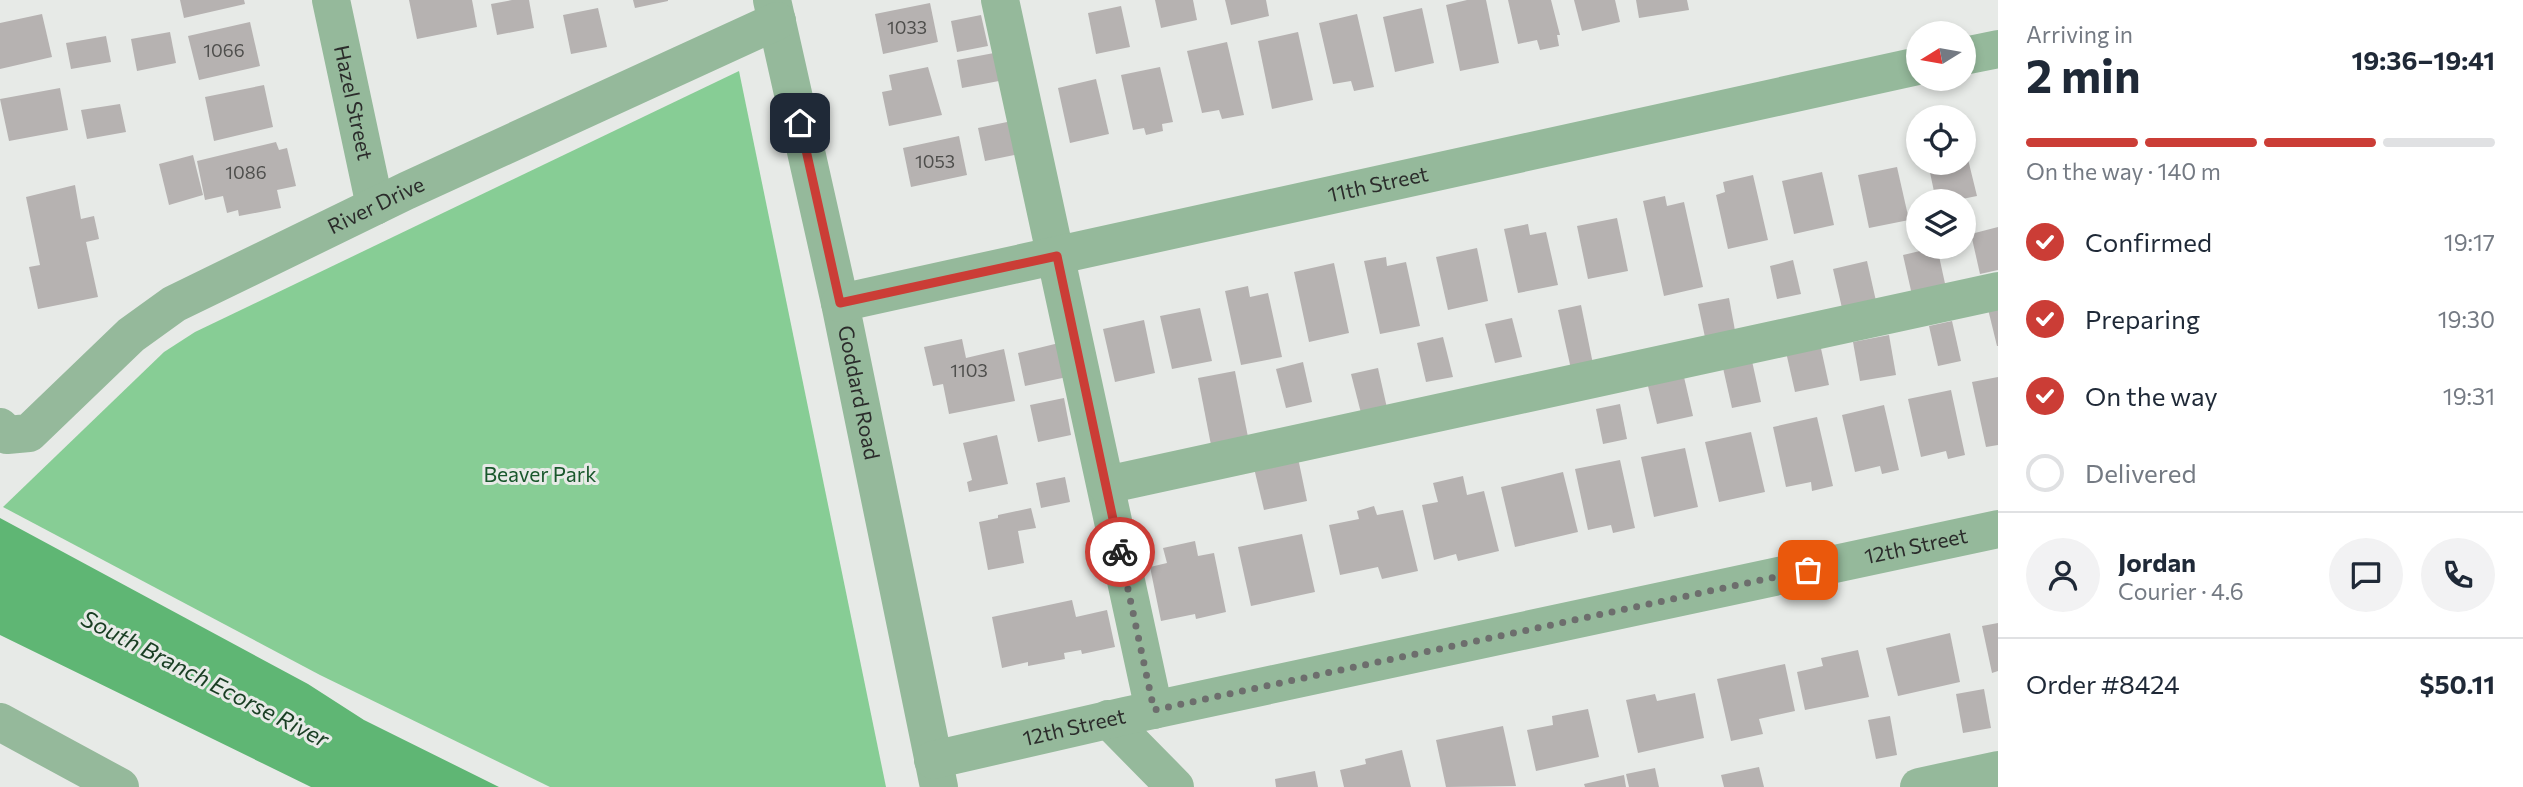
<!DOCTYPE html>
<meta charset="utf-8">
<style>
:root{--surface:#fff;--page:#f2f2f3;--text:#1f2937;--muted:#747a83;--line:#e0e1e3;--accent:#cb3d36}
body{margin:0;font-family:Commissioner,sans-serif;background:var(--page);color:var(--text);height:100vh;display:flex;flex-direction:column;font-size:26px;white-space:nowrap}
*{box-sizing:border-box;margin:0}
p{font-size:23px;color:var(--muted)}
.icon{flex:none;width:38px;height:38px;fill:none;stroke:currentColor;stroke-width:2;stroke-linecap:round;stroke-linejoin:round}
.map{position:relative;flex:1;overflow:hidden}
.side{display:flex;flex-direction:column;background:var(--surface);width:525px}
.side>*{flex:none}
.needle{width:46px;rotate:259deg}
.buttons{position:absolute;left:1906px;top:21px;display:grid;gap:14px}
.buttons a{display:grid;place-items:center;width:70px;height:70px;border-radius:50%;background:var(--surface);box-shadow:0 4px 10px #0003;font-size:35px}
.pin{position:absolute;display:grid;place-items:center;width:60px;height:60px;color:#fff;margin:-30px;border-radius:14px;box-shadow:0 4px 10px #0006}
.courier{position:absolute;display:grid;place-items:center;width:70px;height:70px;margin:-35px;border:5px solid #cb3d36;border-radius:50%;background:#fff;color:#222;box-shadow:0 2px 9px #0007}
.head em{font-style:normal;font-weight:700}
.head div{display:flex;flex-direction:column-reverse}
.head{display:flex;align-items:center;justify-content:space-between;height:119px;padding:0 28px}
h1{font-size:46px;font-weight:700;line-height:52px}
.bar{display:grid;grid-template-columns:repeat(4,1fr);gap:10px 7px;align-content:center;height:84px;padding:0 28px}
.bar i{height:9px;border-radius:5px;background:var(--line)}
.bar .selected{background:var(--accent)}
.bar p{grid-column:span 4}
.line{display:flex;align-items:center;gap:18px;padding:0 28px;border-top:2px solid var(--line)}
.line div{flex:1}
.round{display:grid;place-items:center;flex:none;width:74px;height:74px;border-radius:37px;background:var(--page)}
ol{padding:0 28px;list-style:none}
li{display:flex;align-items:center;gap:21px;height:77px}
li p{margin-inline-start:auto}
li .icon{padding:7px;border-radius:50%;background:var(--accent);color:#fff;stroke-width:4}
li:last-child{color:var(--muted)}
li i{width:38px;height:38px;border:4px solid var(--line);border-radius:50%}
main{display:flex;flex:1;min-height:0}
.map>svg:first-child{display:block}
.green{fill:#87cd95}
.water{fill:#5fb674}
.building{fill:#b6b2b1}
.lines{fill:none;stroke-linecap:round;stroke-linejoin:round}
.minor{stroke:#95b99b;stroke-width:38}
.done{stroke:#6d6e6d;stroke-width:7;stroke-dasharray:0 12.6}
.route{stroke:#cb3d36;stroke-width:9}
.labels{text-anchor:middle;stroke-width:6;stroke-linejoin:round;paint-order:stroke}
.number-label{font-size:18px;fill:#4e4e4c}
.street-label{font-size:21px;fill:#2b2c2b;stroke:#e7eae7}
.park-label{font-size:21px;fill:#19582c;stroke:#e7eae7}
.water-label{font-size:23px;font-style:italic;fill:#193e23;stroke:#e7eae7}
</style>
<main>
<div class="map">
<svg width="1998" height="787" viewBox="0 0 1998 787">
<rect width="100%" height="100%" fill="#e7eae7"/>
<path class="green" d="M739 71 886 787H550L320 675 3 507 164 352 195 332Z"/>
<path class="water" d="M0 518 308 684 364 720 499 787H311L0 635Z"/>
<g class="building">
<path d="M180 0H244L245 4 184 18Z"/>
<path d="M409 0H472L477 27 417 39Z"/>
<path d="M512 0H529L534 28 497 35 491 4Z"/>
<path d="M633 0H668V1L635 8Z"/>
<path d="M1155 0H1193L1197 20 1161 28Z"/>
<path d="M1225 0H1266L1269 16 1231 25Z"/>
<path d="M1467 0H1486L1499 63 1460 71 1446 5Z"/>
<path d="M1508 0H1551L1560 35H1557L1559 46 1540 50 1537 40 1518 44Z"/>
<path d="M1574 0H1615L1620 22 1582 31Z"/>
<path d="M1636 0H1687L1689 10 1639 18Z"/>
<path d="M930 3 938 42 883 54 875 14Z"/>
<path d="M1121 6 1130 47 1096 54 1088 13Z"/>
<path d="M598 8 607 47 571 54 563 15Z"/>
<path d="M1422 8 1434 63 1395 72 1383 17Z"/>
<path d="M42 14 52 57 0 69V23Z"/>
<path d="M1357 14 1374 87 1354 91 1351 81 1333 84 1319 23Z"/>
<path d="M981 15 988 46 957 52 951 21Z"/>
<path d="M250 22 260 66 199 80 188 36Z"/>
<path d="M170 32 176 63 137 71 131 39Z"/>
<path d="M1298 32 1313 100 1272 109 1258 41Z"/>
<path d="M106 36 111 62 71 69 66 43Z"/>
<path d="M1227 42 1244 115 1222 119 1219 110 1202 113 1187 51Z"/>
<path d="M994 53 999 81 962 88 957 60Z"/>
<path d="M928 67 942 115 889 126 882 92 892 90 889 75Z"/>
<path d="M1160 67 1173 122 1162 124 1163 131 1146 135 1144 128 1133 130 1121 75Z"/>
<path d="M1096 79 1109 134 1070 143 1058 88Z"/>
<path d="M264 85 273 127 214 141 205 97Z"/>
<path d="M60 88 68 130 9 141 0 99Z"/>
<path d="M120 104 126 132 87 139 81 110Z"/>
<path d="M1012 121 1019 154 985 161 978 128Z"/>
<path d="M959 136 967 175 911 187 903 148Z"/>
<path d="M276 142 279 150 287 148 296 186 277 190 281 208 239 216 238 210 227 213 223 196 205 200 197 161Z"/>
<path d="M1964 143 1977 196 1952 201H1936L1928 163H1964Z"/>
<path d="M193 155 203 195 169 205 159 164Z"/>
<path d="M1897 167 1909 220 1869 228 1858 175Z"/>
<path d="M1822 172 1834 225 1794 234 1782 181Z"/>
<path d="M1753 175 1768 240 1728 249 1716 195 1725 192 1723 182Z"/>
<path d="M75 185 81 219 94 216 99 239 86 242 98 297 38 309 29 267 40 265 26 197Z"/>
<path d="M1665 196 1667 206 1684 202 1703 287 1664 296 1643 201Z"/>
<path d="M1617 218 1628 271 1588 279 1577 226Z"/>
<path d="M1528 224 1530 235 1546 232 1558 285 1518 293 1504 229Z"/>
<path d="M1998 227V270L1980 274 1971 234Z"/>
<path d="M1937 247 1946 288 1912 295 1903 255Z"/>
<path d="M1477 248 1488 301 1448 310 1436 257Z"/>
<path d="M1386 257 1387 266 1406 262 1420 326 1380 334 1364 261Z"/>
<path d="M1793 260 1801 294 1777 299 1770 266Z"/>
<path d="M1867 261 1876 301 1842 308 1833 269Z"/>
<path d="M1334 263 1349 333 1309 342 1294 272Z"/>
<path d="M1248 286 1250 297 1268 293 1282 357 1241 365 1225 291Z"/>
<path d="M1729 298 1736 336 1706 342 1698 304Z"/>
<path d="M1581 305 1593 364 1571 369 1558 310Z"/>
<path d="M1998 307V346H1997L1988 309Z"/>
<path d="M1200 308 1212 361 1172 369 1160 316Z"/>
<path d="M1512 318 1522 357 1495 363 1485 324Z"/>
<path d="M1144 320 1155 373 1115 382 1103 329Z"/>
<path d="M1952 321 1961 361 1938 366 1929 326Z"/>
<path d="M1889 335 1896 375 1860 381 1853 342Z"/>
<path d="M1443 337 1453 377 1426 382 1417 343Z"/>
<path d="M962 339 966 358 1004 349 1015 401 949 414 943 384 933 386 924 347Z"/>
<path d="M1059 343 1067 377 1025 386 1018 353Z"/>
<path d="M1820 344 1829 385 1795 392 1786 352Z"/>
<path d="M1752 361 1761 402 1732 408 1723 368Z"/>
<path d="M1303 362 1312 402 1286 408 1276 369Z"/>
<path d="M1378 368 1387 408 1361 413 1351 374Z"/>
<path d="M1235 371 1248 437 1211 445 1198 378Z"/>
<path d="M1684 377 1693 416 1657 424 1648 386Z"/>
<path d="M1998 377V445L1986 447 1972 382Z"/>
<path d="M1951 390 1965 455 1948 459 1946 451 1921 457 1908 399Z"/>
<path d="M1064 398 1071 435 1038 442 1030 405Z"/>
<path d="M1620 404 1627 439 1603 444 1596 409Z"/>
<path d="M1884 405 1899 470 1882 474 1880 466 1855 472 1842 415Z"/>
<path d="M1817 417 1833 486 1812 491 1811 482 1786 487 1773 427Z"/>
<path d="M1751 432 1765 492 1719 502 1705 442Z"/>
<path d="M997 435 1008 484 969 492 967 482 972 480 963 443Z"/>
<path d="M1685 448 1698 507 1654 517 1641 457Z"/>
<path d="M1298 458 1307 501 1264 510 1254 468Z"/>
<path d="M1620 460 1635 528 1613 533 1611 525 1588 530 1575 469Z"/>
<path d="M1563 472 1578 532 1515 547 1501 487Z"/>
<path d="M1463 476 1467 495 1484 491 1499 551 1458 561 1456 554 1434 560 1422 505 1438 502 1433 483Z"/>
<path d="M1065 477 1070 502 1041 508 1036 483Z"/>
<path d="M1374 506 1377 515 1403 510 1418 571 1382 579 1378 567 1340 575 1329 525 1359 519 1357 511Z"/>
<path d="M1031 508 1036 528 1018 531 1024 563 988 570 979 522 998 518V515Z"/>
<path d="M1302 534 1315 592 1251 606 1238 547Z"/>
<path d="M1195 541 1198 556 1214 553 1226 612 1196 619 1195 614 1161 621 1150 567 1167 563 1163 548Z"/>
<path d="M1072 600 1076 617 1107 610 1115 647 1082 654 1081 650 1064 653 1065 659 1028 666V662L1002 668 992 617Z"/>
<path d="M1998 623V671L1992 673 1982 626Z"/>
<path d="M1950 633 1960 682 1898 696 1886 648Z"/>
<path d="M1858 650 1869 697 1805 710 1797 672 1823 666 1821 658Z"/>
<path d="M1785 664 1795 711 1759 719 1763 734 1731 741 1717 679Z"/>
<path d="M1984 689 1991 728 1963 733 1956 694Z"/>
<path d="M1695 693 1704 738 1638 753 1626 700 1655 694 1657 701Z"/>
<path d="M1588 709 1599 757 1536 771 1527 730 1553 725 1552 716Z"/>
<path d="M1890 716 1897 755 1876 759 1868 720Z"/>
<path d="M1503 726 1516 786 1446 787 1436 740Z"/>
<path d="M1402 750 1411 787H1344L1340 770 1366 764 1365 759Z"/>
<path d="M1759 767 1764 787H1724L1721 775Z"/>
<path d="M1655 768 1659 787H1629L1626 774Z"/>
<path d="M1315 771 1318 787H1276L1275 779Z"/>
<path d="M1624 775 1626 787H1585L1584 784Z"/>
</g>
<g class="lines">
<g class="minor">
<path id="s1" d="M331 0 375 206"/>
<path id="s2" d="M772 0 840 303 939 787"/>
<path d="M1000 0 1154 710"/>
<path d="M1964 56 1998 49"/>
<path id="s3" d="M840 303 1918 66"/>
<path id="s4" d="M0 427 7 435 29 433 131 335 174 304 406 191 777 21"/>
<path d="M1106 485 1998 291"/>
<path d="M1108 719 1175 787"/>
<path d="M0 722 120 787"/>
<path id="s5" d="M933 760 1125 716 1998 529"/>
<path d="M1919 787 1998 770"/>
</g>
</g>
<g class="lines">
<path class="done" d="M1120 552 1154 710 1808 570"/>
<path class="route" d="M800 123 840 303 1057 256 1120 552"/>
</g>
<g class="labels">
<g class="number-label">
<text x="907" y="34">1033</text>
<text x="224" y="57">1066</text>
<text x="935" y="168">1053</text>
<text x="246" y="179">1086</text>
<text x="969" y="377">1103</text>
</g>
<g class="street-label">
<text dy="7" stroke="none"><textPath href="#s1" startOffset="105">Hazel Street</textPath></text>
<text dy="7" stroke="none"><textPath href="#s3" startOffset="551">11th Street</textPath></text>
<text dy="7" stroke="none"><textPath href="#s4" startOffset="452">River Drive</textPath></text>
<text dy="7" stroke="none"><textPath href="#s2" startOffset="402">Goddard Road</textPath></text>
<text dy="7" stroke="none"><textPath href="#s5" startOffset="1006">12th Street</textPath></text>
<text dy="7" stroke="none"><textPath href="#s5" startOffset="145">12th Street</textPath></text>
</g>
<g class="park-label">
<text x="540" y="482">Beaver Park</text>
</g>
<g class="water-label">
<text transform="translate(205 679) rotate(27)" y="8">South Branch Ecorse River</text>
</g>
</g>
</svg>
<div class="buttons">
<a><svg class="needle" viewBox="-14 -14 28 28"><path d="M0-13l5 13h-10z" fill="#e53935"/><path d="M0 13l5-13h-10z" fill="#747a83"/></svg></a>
<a><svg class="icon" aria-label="locate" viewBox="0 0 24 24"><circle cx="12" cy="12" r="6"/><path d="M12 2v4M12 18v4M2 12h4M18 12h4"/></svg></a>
<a><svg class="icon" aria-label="layers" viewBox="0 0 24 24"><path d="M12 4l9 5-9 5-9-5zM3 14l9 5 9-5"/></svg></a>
</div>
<div class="pin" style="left:1808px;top:570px;background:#ea580c"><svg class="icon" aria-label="bag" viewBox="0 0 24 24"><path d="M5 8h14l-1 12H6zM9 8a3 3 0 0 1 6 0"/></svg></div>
<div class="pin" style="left:800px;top:123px;background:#1f2937"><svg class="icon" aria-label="home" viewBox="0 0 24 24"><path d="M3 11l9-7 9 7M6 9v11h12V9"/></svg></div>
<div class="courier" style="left:1120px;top:552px"><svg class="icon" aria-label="bike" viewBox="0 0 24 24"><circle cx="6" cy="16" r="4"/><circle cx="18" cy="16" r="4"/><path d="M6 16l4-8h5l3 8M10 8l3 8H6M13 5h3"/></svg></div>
</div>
<section class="side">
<div class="head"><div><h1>2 min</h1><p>Arriving in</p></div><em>19:36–19:41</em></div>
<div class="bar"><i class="selected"></i><i class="selected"></i><i class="selected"></i><i></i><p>On the way · 140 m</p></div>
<ol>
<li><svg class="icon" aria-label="check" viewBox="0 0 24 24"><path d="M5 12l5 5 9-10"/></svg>Confirmed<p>19:17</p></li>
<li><svg class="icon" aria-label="check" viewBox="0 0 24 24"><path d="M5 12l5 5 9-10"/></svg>Preparing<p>19:30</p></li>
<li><svg class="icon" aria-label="check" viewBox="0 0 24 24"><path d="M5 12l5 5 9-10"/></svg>On the way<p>19:31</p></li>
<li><i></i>Delivered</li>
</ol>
<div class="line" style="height:126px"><a class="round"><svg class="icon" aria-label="person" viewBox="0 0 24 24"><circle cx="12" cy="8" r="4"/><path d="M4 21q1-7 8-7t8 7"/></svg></a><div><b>Jordan</b><p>Courier · 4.6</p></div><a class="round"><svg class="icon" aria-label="chat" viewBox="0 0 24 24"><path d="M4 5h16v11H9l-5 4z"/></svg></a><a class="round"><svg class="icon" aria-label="phone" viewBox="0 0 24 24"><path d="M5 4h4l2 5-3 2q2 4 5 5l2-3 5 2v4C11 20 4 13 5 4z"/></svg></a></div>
<div class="line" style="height:91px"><div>Order #8424</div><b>$50.11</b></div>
</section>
</main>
